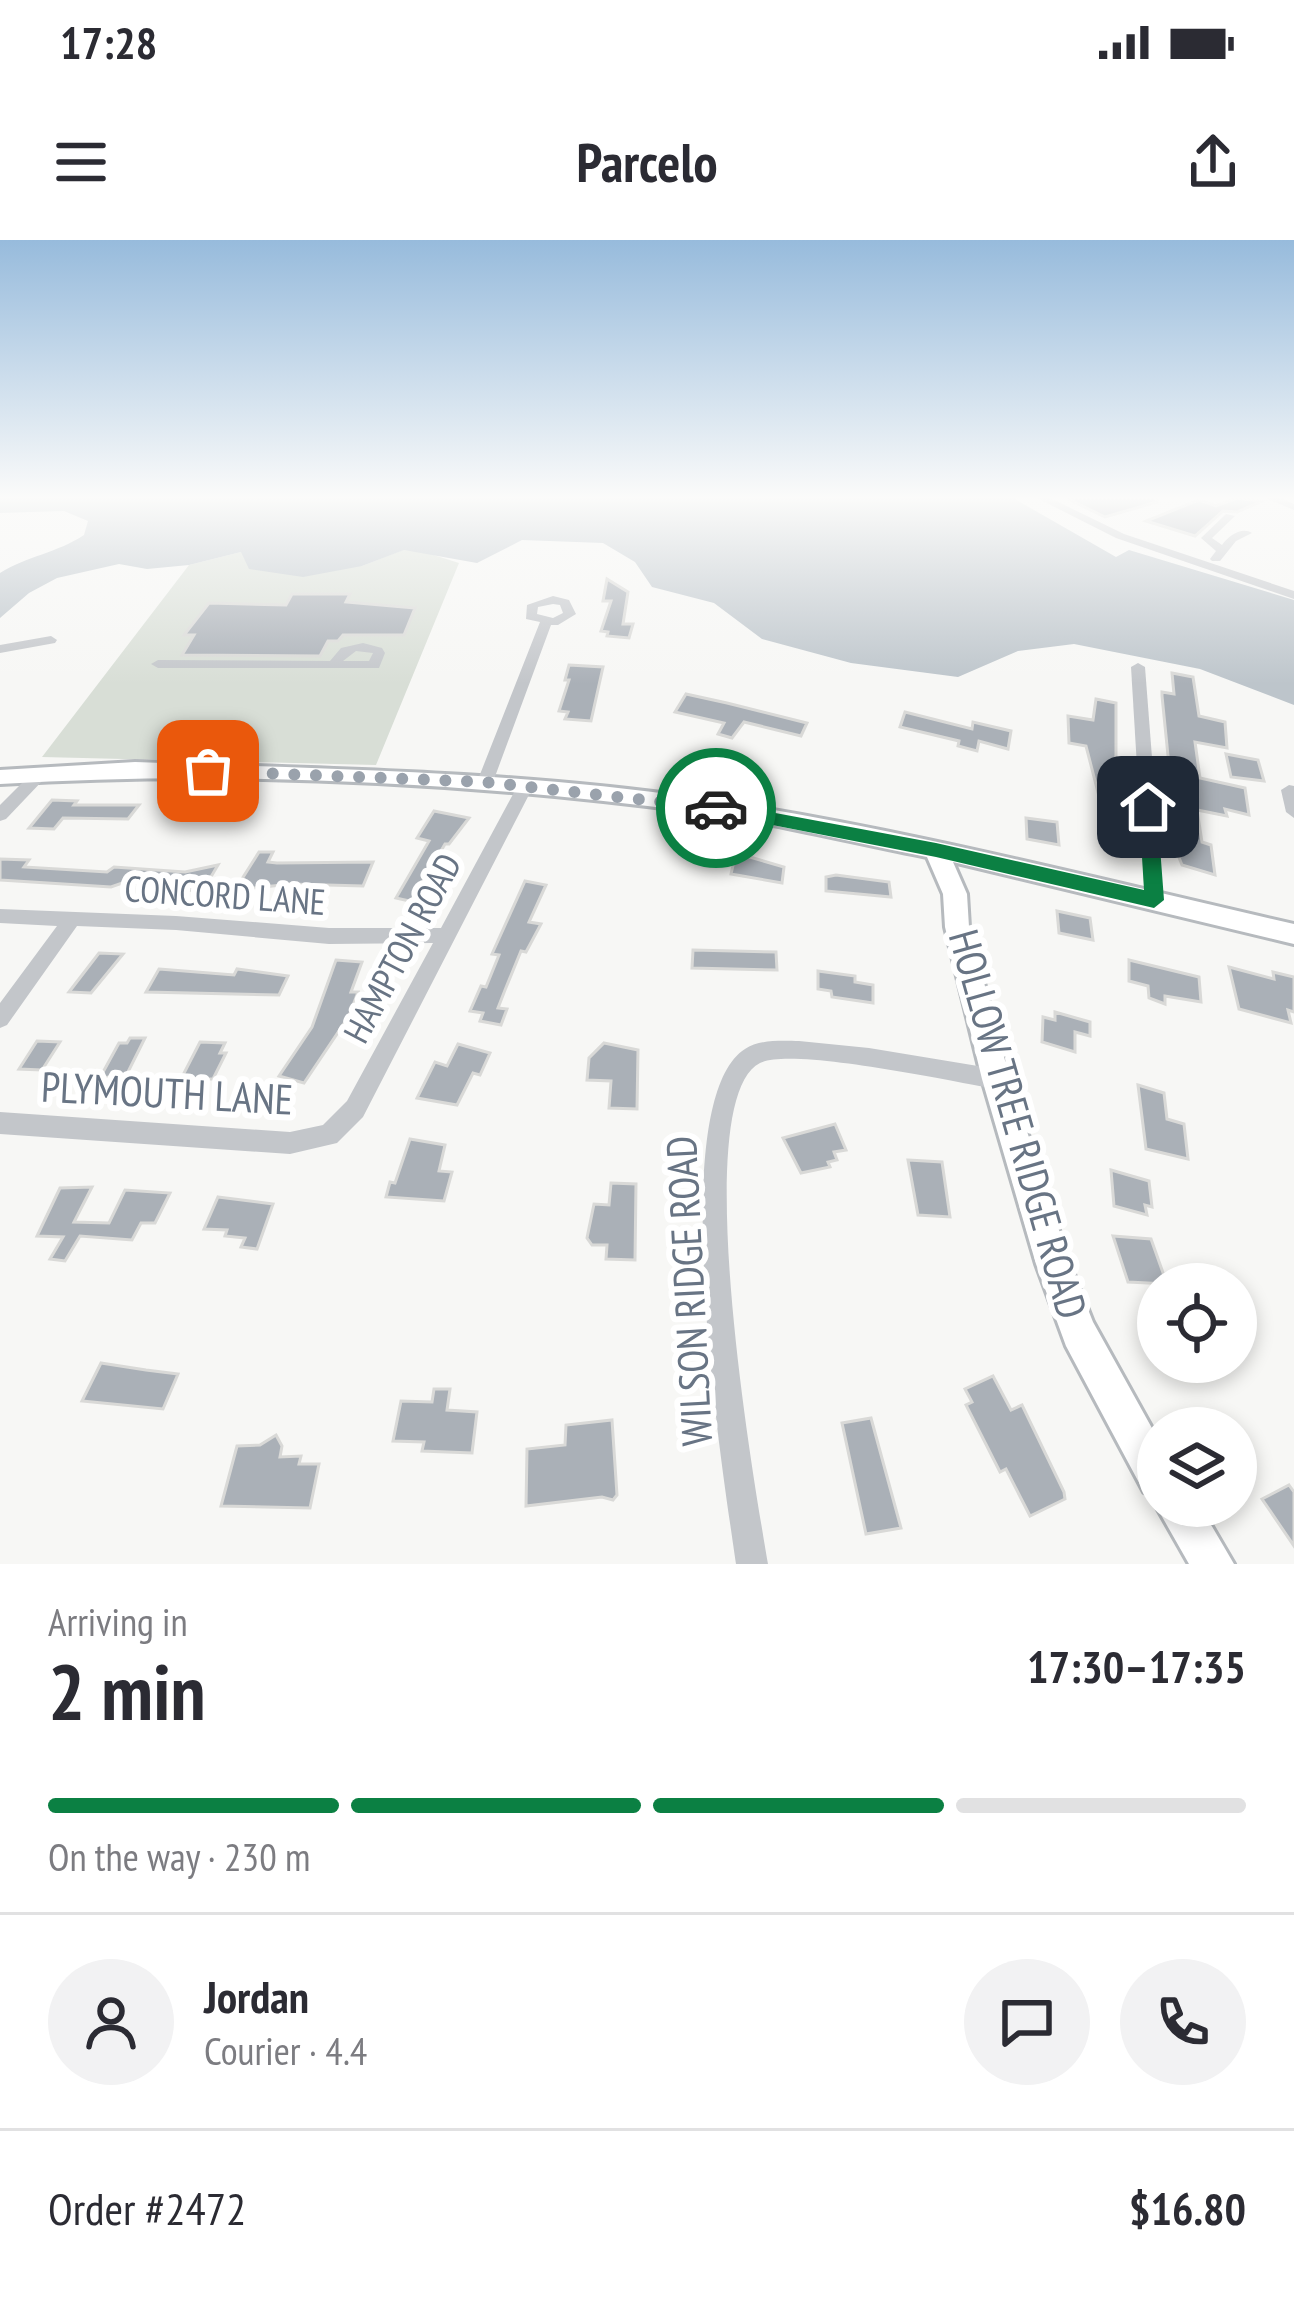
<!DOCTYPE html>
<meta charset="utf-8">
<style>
:root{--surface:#fff;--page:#f2f2f3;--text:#2b2b33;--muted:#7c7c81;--line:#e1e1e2;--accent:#0b8043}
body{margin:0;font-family:"PT Sans Narrow",sans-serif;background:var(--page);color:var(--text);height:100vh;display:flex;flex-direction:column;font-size:45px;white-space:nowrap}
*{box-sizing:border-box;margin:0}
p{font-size:39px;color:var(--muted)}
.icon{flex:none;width:66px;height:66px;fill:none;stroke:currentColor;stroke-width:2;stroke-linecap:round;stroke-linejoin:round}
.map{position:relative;height:1324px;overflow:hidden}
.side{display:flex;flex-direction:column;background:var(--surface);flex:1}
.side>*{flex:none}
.fabs{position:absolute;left:1137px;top:1023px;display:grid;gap:24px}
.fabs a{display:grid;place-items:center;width:120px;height:120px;border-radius:50%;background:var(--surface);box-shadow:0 6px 18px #0003;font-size:60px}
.pin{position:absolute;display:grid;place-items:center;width:102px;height:102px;color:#fff;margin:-51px;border-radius:24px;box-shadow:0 6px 18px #0006}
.courier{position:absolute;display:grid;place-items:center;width:120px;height:120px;margin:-60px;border:9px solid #0b8043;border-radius:50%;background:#fff;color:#222;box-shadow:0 3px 15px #0007}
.overview em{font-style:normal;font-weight:700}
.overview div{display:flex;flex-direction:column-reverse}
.overview{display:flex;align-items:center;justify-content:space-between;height:204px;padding:0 48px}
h1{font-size:78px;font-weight:700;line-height:90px}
.bar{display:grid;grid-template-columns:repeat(4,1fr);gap:18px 12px;align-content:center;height:144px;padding:0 48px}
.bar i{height:15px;border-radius:9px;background:var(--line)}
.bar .current{background:var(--accent)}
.bar p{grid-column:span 4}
.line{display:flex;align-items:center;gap:30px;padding:0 48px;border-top:3px solid var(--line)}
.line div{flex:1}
.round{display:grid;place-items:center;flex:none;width:126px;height:126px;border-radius:63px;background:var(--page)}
.status{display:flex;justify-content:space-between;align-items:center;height:84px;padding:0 60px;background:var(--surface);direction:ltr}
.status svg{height:33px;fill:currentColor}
header{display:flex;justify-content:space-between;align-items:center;height:156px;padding:0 48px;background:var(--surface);font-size:54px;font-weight:700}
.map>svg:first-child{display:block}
.green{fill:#d8ded6}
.water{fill:#bdc5cb}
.building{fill:#aab0b7;stroke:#d9d9d7;stroke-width:3}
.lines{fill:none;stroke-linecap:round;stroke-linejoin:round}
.major-casing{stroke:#b6babe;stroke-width:6}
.minor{fill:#c3c6ca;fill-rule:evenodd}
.major{fill:#fff;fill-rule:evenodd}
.route{fill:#0b8043}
.done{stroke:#9aa2ac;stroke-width:12;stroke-dasharray:0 21.6}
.labels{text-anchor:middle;stroke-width:12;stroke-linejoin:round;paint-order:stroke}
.street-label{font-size:36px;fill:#687484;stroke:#fff}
.near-street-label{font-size:42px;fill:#687484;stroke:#fff}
</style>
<div class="status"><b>17:28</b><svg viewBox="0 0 49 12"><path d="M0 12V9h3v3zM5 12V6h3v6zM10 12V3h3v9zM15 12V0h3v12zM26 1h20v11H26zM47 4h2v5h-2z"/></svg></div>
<header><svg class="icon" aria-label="menu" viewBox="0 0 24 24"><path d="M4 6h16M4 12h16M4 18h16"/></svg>Parcelo<svg class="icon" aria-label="share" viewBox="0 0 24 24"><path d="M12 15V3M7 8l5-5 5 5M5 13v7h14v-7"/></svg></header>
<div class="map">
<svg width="1294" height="1324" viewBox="0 0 1294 1324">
<rect width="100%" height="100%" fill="#f7f7f5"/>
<path class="green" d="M403 310 421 311 459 323 376 525 42 517 189 325 241 312 362 326Z"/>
<path class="water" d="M0 258H1013L1116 317 1129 310 1294 360V465L1200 429 1074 404 1018 411 958 437 851 423 762 399 714 363 652 347 635 322 603 303 522 300 477 323 404 310 362 326 303 337 249 329 241 312 189 325 147 329 119 324 57 338 29 353 0 378V333C27 316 57 313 84 295L88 281 64 271 0 273Z"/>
<g class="building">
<path d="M1066 258H1156L1157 262 1105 277Z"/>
<path d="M1237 258 1262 261 1237 272 1223 271 1195 296 1146 281 1199 260 1216 266Z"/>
<path d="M607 339 628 352 623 384H633L629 398 607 396 608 392 601 391 611 361H603Z"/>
<path d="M292 354H350L346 362 415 368 404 395H343L338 401H328L320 416 182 415 194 395H184L209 363 286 365Z"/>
<path d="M569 425 603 427 591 481 565 479 568 472 559 471 569 440H565Z"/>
<path d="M1172 433 1193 437 1199 476 1225 482 1227 508 1195 502 1200 538 1245 548 1249 575 1225 569 1227 576 1197 570 1202 602 1211 605 1215 635 1182 625 1178 615 1162 456V452L1174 454Z"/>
<path d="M686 454 727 463 807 483 801 496 744 482 732 498 718 494 724 483 675 472Z"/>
<path d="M1096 459 1116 463V568L1120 569 1121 587 1100 582V560L1086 506 1069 503 1068 476 1093 480Z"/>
<path d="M905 472 972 489 973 482 1011 491 1008 509 979 501 977 511 958 506 959 501 900 487Z"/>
<path d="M1226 514 1258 520 1264 541 1231 537Z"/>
<path d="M52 560 77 561 74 565H139L128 579 63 578 54 589 29 588Z"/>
<path d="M434 571 469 578 449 604H445L423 642 428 643 418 663 396 658 429 601 417 598Z"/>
<path d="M1026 578 1057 582 1059 605 1027 599Z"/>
<path d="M259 612H273L268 622 277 623 373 622 363 646 291 644 235 650Z"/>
<path d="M736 613 784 627 782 643 731 634Z"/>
<path d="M0 619 29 620 24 627 107 632 114 627 185 632 218 625 202 652 125 642 111 647 0 640Z"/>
<path d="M836 635 889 642 891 657 826 651V637Z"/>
<path d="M525 641 546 645 529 682 541 684 526 712 521 711 505 750 498 768 507 769 501 785 480 781 483 773 470 771 481 746 486 747 499 715 492 714Z"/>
<path d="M1057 671 1090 678 1093 700 1059 693Z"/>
<path d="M693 710 776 712 777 730 692 728Z"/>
<path d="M99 713 123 714 91 753 69 752Z"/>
<path d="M336 720 362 722 351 752H358L349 776 304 843 279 836 312 787Z"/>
<path d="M1129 720 1199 737 1201 762 1165 756V764L1149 758 1148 746 1129 741Z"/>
<path d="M1229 727 1274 739 1273 732 1294 737V772L1288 770 1291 783 1239 769Z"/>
<path d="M159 729 234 735 237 729 288 736 279 755 146 752Z"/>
<path d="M818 731 855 736V742L873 745V763L832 757 831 751 818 749Z"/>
<path d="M1055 772 1090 782V796L1075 792V812L1042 802 1043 777 1055 780Z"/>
<path d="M130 798H145L125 838 105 837 102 834 119 803H127Z"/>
<path d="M37 801 60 802 42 830 19 829Z"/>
<path d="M200 802 225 803 220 813H226L213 839H181Z"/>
<path d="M604 803 638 810 637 869 609 868 611 841 587 840 589 818Z"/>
<path d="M458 804 490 813 480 835 473 833 457 865 417 858 435 822 447 826Z"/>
<path d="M1138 845 1164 853 1167 879 1184 884 1188 919 1146 909Z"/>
<path d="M835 884 846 910 834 912 837 920 828 922 830 927 801 933 783 898Z"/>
<path d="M410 899 445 905 439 931 452 932 444 961 386 957 390 942 395 943Z"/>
<path d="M908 920 942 922 950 977 918 975Z"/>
<path d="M1111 930 1149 941 1152 967 1145 965 1147 975 1114 966Z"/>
<path d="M611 943 636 944 635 1020 606 1019 607 1005H592L587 998 594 964 609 965Z"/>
<path d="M92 947 74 982 109 983 125 950 170 953 155 983H141L132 1000 80 996 65 1021 50 1019 63 997 37 996 60 948Z"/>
<path d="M218 957 273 964 257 1009 241 1007 245 998 225 996 227 990 204 989Z"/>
<path d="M1113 996 1151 999 1167 1044 1128 1042Z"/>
<path d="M101 1123 146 1130 178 1134 163 1169 82 1161Z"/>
<path d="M993 1136 1011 1170 1022 1165 1064 1252 1065 1259 1030 1276 1006 1229 1000 1232 966 1165 972 1162 965 1149Z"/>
<path d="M434 1149H450L447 1170 477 1172 472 1213 422 1211 424 1202 393 1201 401 1161 432 1162Z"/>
<path d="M871 1178 901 1288 866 1294 842 1183Z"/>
<path d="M612 1180 617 1255 613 1260 602 1257 526 1266 527 1209 565 1205 566 1185Z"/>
<path d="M276 1195 282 1206 280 1217 301 1216 299 1224H319L310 1268 221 1266 237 1206 260 1205Z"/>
<path d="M1289 1245 1294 1252V1306L1262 1259Z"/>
</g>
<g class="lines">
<g class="major-casing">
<g id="major">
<path d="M135 522C323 529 511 531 698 558 899 587 1096 639 1294 684V704L953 622 967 654 969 687 1010 839 1070 1024 1093 1082 1158 1199V1258L1144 1252 1066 1106 1036 1024 982 839 945 687 943 654 927 617C850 602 772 582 694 572 465 542 230 530 0 544V530Z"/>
<path d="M1158 1261V1266H1200L1234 1324H1189L1156 1266Z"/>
</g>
</g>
<g class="minor">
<path d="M1037 258H1050L1124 294 1294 351V359L1116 298Z"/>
<path d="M1265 258H1280L1294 264V270Z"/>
<path d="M1226 274 1235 276 1212 298 1222 305C1228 296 1242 286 1252 293L1236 301 1220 321H1212L1210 319 1216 311 1201 298Z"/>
<path d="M553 356 569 360 576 374 558 385H551L493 542 485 547 479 546 477 542 540 382 526 379 527 365ZM553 364 560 365 563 373 553 378 537 374 538 367Z"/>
<path d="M51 396 57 400 55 403 0 413V405Z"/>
<path d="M363 403 382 408 385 413 379 428H158L151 424 158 420 330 421 341 408ZM356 411 373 413 369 421H343Z"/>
<path d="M1138 423 1145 427 1163 660 1160 665H1148L1145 660 1131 427Z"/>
<path d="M40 529 48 534 45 538 6 579 0 581V565L35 530Z"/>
<path d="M526 540 534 545 363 877 337 903 290 914 0 894V872L290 892 323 885 347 861 433 703 329 704 176 690 77 686 7 785 0 788V763L57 686 0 683V669L176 676 329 688H441L518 545Z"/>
<path d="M1289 545 1294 546V578L1286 572 1281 550Z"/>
<path d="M799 801 869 808 996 829 1004 832 1007 839 1004 846 996 849C953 842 793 807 760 823 687 860 755 1248 768 1324H736C723 1233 663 861 745 809 759 799 783 801 799 801Z"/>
</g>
<use href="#major" class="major"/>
</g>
<linearGradient id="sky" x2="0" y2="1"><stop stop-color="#97bbdc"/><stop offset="0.58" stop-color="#fbfbfa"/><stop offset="1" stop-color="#fbfbfa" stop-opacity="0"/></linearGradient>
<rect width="1294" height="444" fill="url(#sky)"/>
<path class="route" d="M1148 561 1157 567 1164 660 1154 668 936 617 716 574 707 568 716 562 936 603 1144 650 1139 567Z"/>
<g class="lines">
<path class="done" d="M208 531 485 542 716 568"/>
</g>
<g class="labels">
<g class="street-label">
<text transform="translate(225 655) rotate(4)" y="13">CONCORD LANE</text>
<text transform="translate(402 708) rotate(-62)" y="13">HAMPTON ROAD</text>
</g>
<g class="near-street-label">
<text transform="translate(167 853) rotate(3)" y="15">PLYMOUTH LANE</text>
<text transform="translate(1018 884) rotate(74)" y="15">HOLLOW TREE RIDGE ROAD</text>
<text transform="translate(689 1051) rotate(-93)" y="15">WILSON RIDGE ROAD</text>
</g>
</g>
</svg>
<div class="fabs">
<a><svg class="icon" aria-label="locate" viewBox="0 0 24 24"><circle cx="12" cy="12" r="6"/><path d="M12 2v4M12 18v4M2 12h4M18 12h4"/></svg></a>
<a><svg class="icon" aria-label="layers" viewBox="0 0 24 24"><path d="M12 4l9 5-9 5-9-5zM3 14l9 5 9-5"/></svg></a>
</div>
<div class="pin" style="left:208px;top:531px;background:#ea580c"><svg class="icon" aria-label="bag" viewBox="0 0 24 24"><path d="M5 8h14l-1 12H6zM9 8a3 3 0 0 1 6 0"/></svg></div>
<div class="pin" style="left:1148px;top:567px;background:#1f2937"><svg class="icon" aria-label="home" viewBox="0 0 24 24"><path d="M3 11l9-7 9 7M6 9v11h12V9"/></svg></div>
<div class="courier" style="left:716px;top:568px"><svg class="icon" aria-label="car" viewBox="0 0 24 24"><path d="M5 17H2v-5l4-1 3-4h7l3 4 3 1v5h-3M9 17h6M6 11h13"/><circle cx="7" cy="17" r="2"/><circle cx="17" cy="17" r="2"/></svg></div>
</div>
<section class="side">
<div class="overview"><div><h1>2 min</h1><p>Arriving in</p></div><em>17:30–17:35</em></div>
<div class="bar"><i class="current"></i><i class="current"></i><i class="current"></i><i></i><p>On the way · 230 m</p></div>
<div class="line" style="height:216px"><a class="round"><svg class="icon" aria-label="person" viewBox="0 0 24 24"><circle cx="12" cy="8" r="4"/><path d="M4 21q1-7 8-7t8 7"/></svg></a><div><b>Jordan</b><p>Courier · 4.4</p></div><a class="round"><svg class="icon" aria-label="chat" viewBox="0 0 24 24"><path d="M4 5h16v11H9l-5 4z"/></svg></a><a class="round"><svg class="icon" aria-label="phone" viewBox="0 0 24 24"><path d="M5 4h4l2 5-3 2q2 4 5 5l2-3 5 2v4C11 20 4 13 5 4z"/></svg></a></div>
<div class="line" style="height:156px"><div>Order #2472</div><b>$16.80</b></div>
</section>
